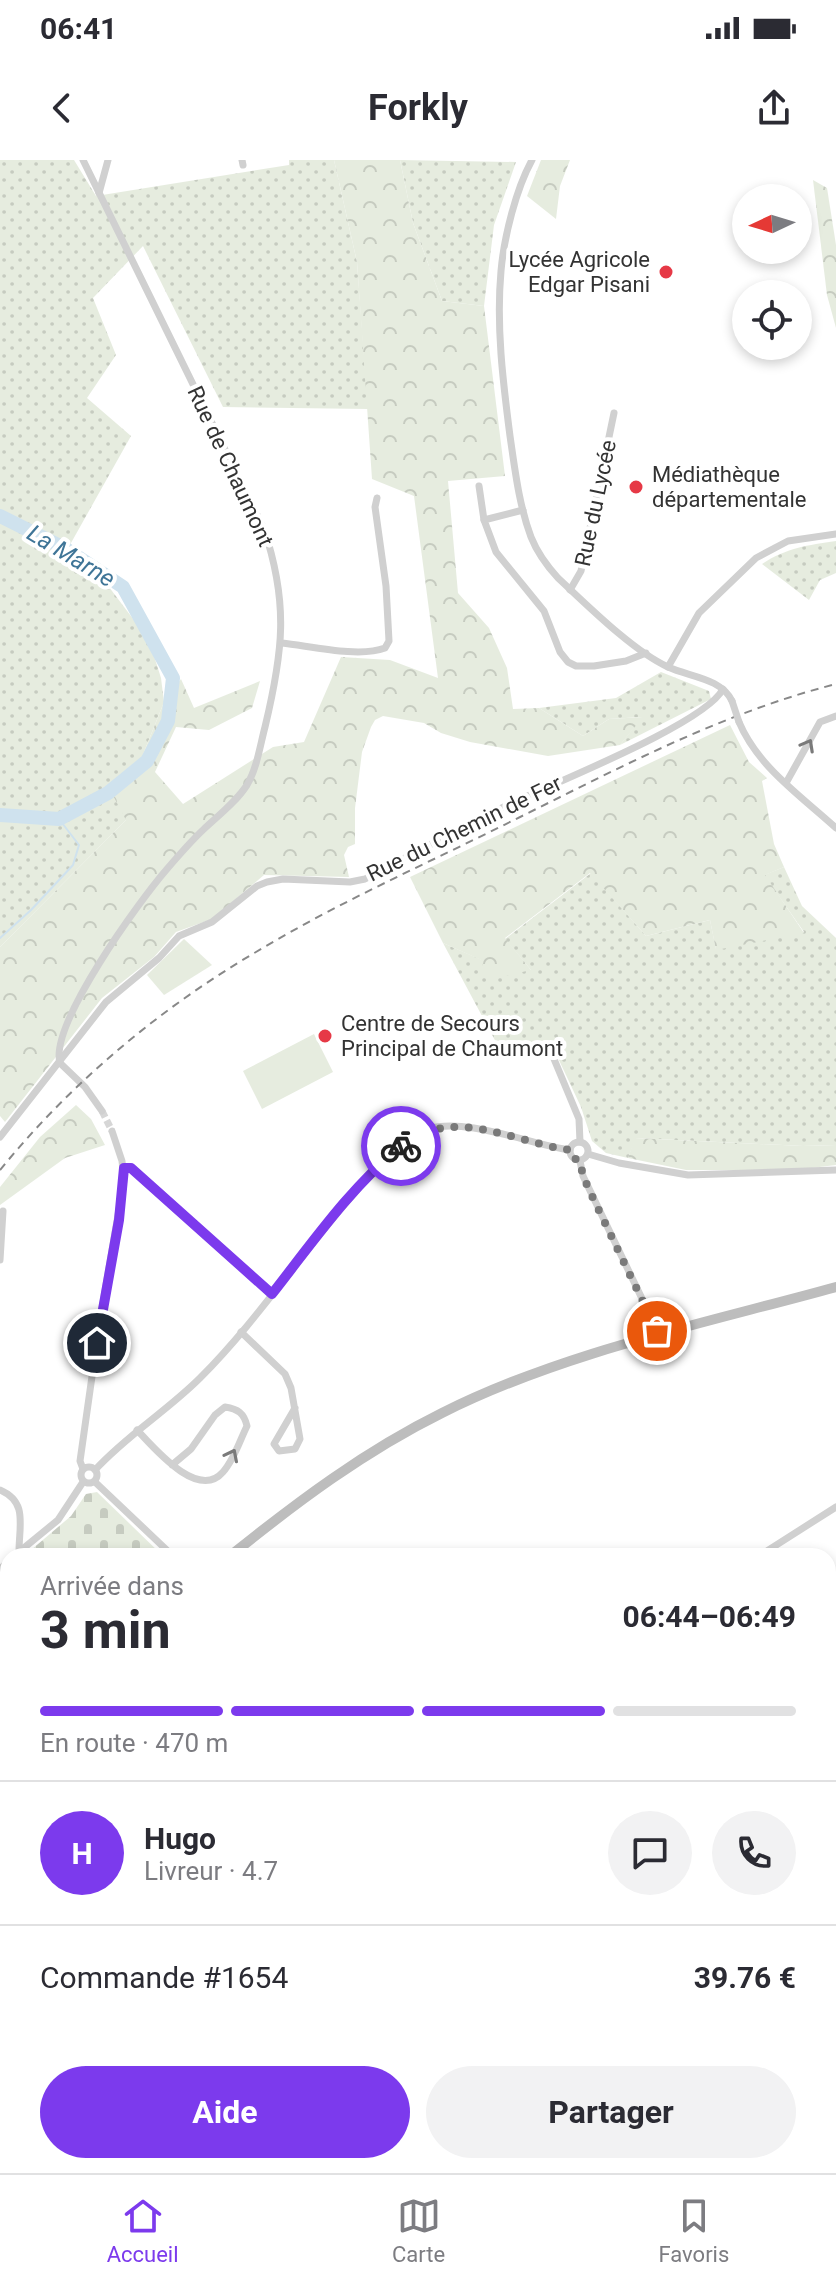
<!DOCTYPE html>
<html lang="fr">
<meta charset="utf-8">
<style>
:root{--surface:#fff;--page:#f2f2f3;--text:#2b2b33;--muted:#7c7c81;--line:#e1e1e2;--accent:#7c3aed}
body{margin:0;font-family:Roboto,sans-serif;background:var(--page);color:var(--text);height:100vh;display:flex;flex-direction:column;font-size:30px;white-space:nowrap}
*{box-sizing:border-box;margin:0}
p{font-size:26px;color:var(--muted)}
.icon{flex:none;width:44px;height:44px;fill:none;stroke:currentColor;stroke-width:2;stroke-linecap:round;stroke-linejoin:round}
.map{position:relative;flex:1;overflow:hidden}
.sheet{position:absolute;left:0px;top:1388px;width:836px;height:626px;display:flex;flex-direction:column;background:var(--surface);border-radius:24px 24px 0 0;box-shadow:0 4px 12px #0003}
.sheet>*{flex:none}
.needle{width:52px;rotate:266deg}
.buttons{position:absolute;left:732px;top:24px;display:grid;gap:16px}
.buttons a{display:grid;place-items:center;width:80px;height:80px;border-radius:50%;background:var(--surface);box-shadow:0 4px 12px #0003;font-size:40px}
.pin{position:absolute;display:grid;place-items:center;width:68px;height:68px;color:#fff;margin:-34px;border:4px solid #fff;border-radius:50%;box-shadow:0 2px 8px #0007}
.courier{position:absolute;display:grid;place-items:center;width:80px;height:80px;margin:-40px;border:6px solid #7c3aed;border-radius:50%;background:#fff;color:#222;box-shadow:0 2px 10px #0007}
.summary em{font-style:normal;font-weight:700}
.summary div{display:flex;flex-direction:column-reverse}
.summary{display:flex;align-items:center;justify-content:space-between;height:136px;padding:0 40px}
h1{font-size:52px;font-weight:700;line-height:60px}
.bar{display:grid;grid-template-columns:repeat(4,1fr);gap:12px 8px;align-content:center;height:96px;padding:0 40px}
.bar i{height:10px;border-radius:6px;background:var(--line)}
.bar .on{background:var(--accent)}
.bar p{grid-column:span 4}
.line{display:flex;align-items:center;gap:20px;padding:0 40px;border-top:2px solid var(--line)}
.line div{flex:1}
.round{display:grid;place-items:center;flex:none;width:84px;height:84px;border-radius:42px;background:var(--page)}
.cta{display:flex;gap:16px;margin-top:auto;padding:16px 40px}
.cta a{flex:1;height:92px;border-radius:48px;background:var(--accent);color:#fff;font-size:32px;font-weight:700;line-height:92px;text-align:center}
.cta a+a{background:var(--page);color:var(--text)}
.status{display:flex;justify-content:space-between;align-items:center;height:56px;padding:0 40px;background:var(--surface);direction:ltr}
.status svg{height:22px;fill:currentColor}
header{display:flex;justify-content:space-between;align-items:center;height:104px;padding:0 40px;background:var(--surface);font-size:36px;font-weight:700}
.tab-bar{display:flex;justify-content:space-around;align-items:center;height:112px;border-top:2px solid var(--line);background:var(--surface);font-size:22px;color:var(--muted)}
.tab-bar a{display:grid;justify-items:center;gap:4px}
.tab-bar .on{color:var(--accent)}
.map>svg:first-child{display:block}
.grass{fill:url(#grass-dots)}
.forest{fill:url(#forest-crowns)}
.cemetery{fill:url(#cemetery-stones)}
.garden{fill:#e6ecdf}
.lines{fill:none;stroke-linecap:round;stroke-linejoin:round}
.stream{stroke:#cfe2ee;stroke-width:2}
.river{stroke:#cfe2ee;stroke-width:14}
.street-tunnel{stroke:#d6d6d6;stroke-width:7;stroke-dasharray:7 3.5;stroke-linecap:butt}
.street{stroke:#d0d0d0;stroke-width:7}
.secondary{stroke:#bdbdbd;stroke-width:10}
.primary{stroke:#ababab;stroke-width:11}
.rail{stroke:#888;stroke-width:2;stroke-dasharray:8 6;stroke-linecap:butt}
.street-bridge{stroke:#d0d0d0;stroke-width:7}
.oneway{stroke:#7a7a7a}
.done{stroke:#7a7a7a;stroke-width:8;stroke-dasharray:0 14.4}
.route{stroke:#7c3aed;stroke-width:10}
.poi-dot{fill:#e63946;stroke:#fff;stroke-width:3}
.labels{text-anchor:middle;stroke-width:8;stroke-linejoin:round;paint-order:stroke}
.poi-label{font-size:22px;fill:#333;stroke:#fff;text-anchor:start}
.street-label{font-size:22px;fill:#333;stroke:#fff}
.water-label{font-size:24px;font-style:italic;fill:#3f7597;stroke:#fff}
</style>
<div class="status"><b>06:41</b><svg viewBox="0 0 49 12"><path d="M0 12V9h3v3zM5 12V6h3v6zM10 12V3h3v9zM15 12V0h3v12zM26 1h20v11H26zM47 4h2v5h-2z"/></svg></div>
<header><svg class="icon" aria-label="back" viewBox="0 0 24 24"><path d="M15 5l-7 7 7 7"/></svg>Forkly<svg class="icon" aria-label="share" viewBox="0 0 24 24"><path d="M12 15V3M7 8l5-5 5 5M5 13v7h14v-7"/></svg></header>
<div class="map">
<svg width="836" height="2013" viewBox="0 0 836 2013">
<defs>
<pattern id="grass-dots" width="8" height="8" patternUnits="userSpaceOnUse" patternTransform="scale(2)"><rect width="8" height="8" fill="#e6ecdf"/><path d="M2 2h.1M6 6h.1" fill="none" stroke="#c6cbc0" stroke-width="1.8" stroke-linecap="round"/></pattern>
<pattern id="forest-crowns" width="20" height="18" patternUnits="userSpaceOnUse" patternTransform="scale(2)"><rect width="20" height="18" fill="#e6ecdf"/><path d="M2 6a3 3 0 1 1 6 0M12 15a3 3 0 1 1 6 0" fill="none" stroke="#c6cbc0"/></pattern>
<pattern id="cemetery-stones" width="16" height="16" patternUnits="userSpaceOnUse" patternTransform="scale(2)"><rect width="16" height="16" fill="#e6ecdf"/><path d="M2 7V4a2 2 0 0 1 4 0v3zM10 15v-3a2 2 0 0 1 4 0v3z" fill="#c6cbc0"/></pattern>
</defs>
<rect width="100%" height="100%" fill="#fff"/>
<g class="grass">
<path d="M0 0H74L96 36 289 5V0H334L357 102 368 249 223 247 143 86 93 138 116 195 87 238 131 276 62 399 109 427 149 480 161 518 164 542 142 597 108 624 127 659 0 787Z"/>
<path d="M400 0 516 2 494 65 484 146 442 141 413 63Z"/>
<path d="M836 381V413L820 420 809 440 762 404C786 388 808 385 836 381Z"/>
<path d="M661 512 709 531 711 539 620 585 642 557 609 559 583 576 539 548 616 538Z"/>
<path d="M784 707 802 746 836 778V985L803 986 636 978 628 998 606 993 592 981 581 947 550 881 505 899 443 783 482 800 531 810 505 779 591 713 646 776 710 760 716 789 804 772 764 715Z"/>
</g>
<g class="forest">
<path d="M334 0H400L413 63 442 141 484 146 505 316 448 321 458 433 489 468 507 508 513 549 539 548 583 576 609 559 643 557 620 585 548 596 470 582 441 573 424 563 383 556 375 560 371 567 362 592 355 648V684L348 687 344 695 349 717 264 715 212 759 176 772 154 797 102 838 5 962 0 956V787L126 660 107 624 142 597 164 542 181 519 194 548 260 521 252 548 209 570 176 567 155 612 183 644 273 587 304 582 341 497 390 500 438 518 414 336 372 319 357 102Z"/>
<path d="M541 0H570L560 26 556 59 527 36Z"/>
<path d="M813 20 827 28 836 85V168L827 135Z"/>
<path d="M730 565 749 602 767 618 762 621 774 684 784 707 765 715 804 773 716 790 710 760 646 776 590 713 505 778 531 810 487 820 481 800 443 783 410 717Z"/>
<path d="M76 945 91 959 105 985 65 998 0 1045V1027L40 977Z"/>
<path d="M635 978 803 986 836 985V1005L795 1010H686L628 998Z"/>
</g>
<g class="cemetery">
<path d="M97 1332 163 1396H24L71 1356 86 1334Z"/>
<path d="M8 1410V1718L0 1715V1416Z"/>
</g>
<g class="garden">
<path d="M184 779 212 805 164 835 147 815Z"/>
<path d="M314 874 333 912 262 949 243 911Z"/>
</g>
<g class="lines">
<path class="stream" d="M0 778 31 750 73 705 79 685 59 659"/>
<path class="river" d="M0 356 66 389 123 427 173 518 168 561 147 601 108 633 59 659 0 655"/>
<path class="street-tunnel" d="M102 951 112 971"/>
<g class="street">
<path d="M242 0 243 5"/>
<path d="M532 0C516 29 504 77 501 111 496 166 503 222 510 276 515 310 519 345 531 377 537 392 547 406 558 418 587 445 633 491 668 507 690 517 721 518 732 541"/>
<path d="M99 33 108 0"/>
<path d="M479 326 484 360"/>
<path d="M523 350 484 360 496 392 544 451 560 492 568 502 576 506H594L626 501 646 493"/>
<path d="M570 430 581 411 614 253"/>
<path d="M282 483C310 486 359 498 385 488L389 481 386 426 375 347 377 338"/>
<path d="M668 507 699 453 756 398 788 381 836 374"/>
<path d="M739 562C758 607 801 636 836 668"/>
<path d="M786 623 820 562 836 556"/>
<path d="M549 887 579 959 580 982"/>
<path d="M60 903C49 865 140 740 167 709 179 695 191 681 204 669 219 655 236 642 247 625 257 608 260 586 265 567 283 492 289 444 264 369L83 0"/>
<path d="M60 903 85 927 102 951"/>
<path d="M0 977 106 842 159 798 179 776 212 762 257 726 267 722 283 719 350 722 365 719C413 694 460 668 508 645 551 624 705 564 723 529"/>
<circle cx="579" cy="991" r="9"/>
<path d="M588 994 619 1003 688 1015 836 1010"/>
<path d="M580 1001 583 1016 660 1176"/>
<path d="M124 1008H131L272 1134"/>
<path d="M0 1100 3 1051"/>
<path d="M241 1172 285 1214 291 1228 300 1279 295 1289 279 1291 274 1284 295 1248"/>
<path d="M137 1270C154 1288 198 1341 223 1312 234 1300 240 1280 247 1266 244 1253 238 1249 225 1247L215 1255 191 1289 172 1305"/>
<circle cx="89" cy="1315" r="8"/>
<path d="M83 1309 80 1301 100 1160 124 1020 122 1001 112 971"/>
<path d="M95 1310C127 1275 167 1251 200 1218 258 1160 304 1089 359 1028 378 1006 400 979 428 969 465 957 530 984 570 990"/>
<path d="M95 1322 173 1396"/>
<path d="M0 1330C28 1342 19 1365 19 1392"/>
<path d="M14 1396 58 1360 83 1322"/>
<path d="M759 1396 836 1347"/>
<path d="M0 1409 8 1402"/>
<path d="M828 1507 836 1489"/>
<path d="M828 1549 836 1543"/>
<path d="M828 1617 836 1612"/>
<path d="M828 1685 836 1695"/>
<path d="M0 1867 8 1861"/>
<path d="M828 1990 836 1987"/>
<path d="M383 2006 387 2013"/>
<path d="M538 2006 543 2013"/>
<path d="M654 2006 658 2013"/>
<path d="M111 2013 124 2006"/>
<path d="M758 2013 779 2006"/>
</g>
<g class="secondary">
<path d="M230 1396C297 1342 365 1291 442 1253 563 1192 706 1163 836 1127"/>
<path d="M0 1742 8 1741"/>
</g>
<g class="primary">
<path d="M828 1803 836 1802"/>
<path d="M504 2013 512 2006"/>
</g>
<path class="rail" d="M0 1010C71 923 159 849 256 792 339 742 428 703 514 660 619 608 722 553 836 524"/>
<path class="street-bridge" d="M732 541 739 562"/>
</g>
<defs><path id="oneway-chevron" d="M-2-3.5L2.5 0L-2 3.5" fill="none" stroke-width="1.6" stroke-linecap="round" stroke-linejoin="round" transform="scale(2)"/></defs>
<g class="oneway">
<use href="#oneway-chevron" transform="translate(808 585) rotate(-61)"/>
<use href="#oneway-chevron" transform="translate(232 1295) rotate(-63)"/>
</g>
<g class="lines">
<path class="done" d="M401 986C453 945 512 982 570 990L573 998 580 1001 583 1016 592 1036 657 1171"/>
<path class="route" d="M97 1183 119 1060 124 1008H131L272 1134C312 1083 351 1027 401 986"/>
</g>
<g class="poi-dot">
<circle cx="666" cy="112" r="8"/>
<circle cx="636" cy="327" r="8"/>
<circle cx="325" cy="876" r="8"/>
</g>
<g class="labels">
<g class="poi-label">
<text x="650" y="107" text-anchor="end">Lycée Agricole<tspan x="650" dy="25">Edgar Pisani</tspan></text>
<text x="652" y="322">Médiathèque<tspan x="652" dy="25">départementale</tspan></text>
<text x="341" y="871">Centre de Secours<tspan x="341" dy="25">Principal de Chaumont</tspan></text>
</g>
<g class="street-label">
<text transform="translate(231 306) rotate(65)" y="8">Rue de Chaumont</text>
<text transform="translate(595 343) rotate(-78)" y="8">Rue du Lycée</text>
<text transform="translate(464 668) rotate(-26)" y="8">Rue du Chemin de Fer</text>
</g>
<g class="water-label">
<text transform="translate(71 396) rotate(31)" y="8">La Marne</text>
</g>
</g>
</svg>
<div class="buttons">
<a><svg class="needle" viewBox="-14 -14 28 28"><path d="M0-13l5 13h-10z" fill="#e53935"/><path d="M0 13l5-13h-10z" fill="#7c7c81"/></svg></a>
<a><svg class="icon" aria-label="locate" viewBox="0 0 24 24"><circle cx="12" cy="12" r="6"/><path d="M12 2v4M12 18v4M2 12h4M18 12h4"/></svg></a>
</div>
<div class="pin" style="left:657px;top:1171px;background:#ea580c"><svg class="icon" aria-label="bag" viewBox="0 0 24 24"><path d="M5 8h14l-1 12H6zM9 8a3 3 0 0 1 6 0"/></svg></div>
<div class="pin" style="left:97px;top:1183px;background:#1f2937"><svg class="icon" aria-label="home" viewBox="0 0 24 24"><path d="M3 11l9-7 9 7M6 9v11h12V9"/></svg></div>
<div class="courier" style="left:401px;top:986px"><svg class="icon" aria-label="bike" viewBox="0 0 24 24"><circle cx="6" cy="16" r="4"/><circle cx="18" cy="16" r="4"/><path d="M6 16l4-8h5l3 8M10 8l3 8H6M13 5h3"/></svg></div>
<section class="sheet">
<div class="summary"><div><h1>3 min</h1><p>Arrivée dans</p></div><em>06:44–06:49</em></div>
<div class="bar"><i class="on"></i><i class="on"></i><i class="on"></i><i></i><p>En route · 470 m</p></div>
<div class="line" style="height:144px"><b class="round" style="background:var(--accent);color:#fff">H</b><div><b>Hugo</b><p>Livreur · 4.7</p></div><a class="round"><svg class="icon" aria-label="chat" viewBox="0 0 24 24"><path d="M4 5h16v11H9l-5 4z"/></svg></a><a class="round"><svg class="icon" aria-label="phone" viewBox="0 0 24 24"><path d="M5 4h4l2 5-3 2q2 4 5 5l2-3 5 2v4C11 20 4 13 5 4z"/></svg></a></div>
<div class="line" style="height:104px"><div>Commande #1654</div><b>39.76 €</b></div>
<div class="cta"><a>Aide</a><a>Partager</a></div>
</section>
</div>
<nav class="tab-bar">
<a class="on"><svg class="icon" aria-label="home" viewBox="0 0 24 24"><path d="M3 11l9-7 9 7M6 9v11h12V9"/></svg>Accueil</a>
<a><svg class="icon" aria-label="map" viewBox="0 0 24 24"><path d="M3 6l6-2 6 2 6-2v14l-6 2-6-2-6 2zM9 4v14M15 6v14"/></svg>Carte</a>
<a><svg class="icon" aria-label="saved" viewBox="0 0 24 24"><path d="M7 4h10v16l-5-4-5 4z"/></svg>Favoris</a>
</nav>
